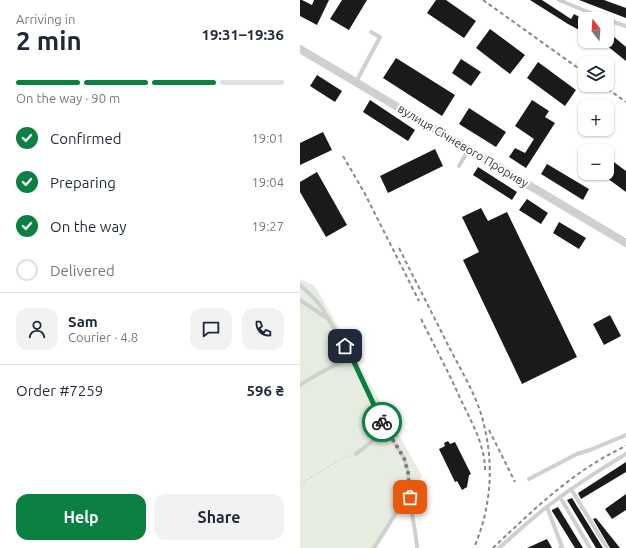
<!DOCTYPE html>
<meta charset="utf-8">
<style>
:root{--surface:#fff;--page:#f2f2f3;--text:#1f2937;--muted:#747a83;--line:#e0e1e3;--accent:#0b8043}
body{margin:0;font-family:Ubuntu,sans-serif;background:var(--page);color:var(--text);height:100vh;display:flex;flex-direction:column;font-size:15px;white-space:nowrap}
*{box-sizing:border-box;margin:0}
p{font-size:13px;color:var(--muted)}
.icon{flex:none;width:22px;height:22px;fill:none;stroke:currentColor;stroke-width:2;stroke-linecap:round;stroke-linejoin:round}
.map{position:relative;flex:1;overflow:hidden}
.details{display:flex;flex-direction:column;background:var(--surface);width:300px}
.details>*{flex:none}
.needle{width:26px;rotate:343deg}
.fabs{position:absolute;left:278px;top:12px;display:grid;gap:8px}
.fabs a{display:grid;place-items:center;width:36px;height:36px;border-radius:8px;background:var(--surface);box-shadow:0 1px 3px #0004;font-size:20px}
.pin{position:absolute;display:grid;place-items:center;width:34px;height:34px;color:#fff;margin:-17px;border-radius:8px;box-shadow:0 2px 6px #0006}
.courier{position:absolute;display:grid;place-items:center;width:40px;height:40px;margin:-20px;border:3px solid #0b8043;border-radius:50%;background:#fff;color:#222;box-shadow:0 1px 5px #0007}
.headline em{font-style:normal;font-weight:700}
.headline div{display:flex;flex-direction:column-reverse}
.headline{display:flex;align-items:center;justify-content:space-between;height:68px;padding:0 16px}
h1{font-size:26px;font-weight:700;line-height:30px}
.bar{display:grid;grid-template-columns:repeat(4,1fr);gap:6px 4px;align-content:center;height:48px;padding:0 16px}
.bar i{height:5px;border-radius:3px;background:var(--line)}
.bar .active{background:var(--accent)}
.bar p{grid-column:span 4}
.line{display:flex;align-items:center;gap:10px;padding:0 16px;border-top:1px solid var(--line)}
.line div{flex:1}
.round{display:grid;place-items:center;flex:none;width:42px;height:42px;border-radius:12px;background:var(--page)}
ol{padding:0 16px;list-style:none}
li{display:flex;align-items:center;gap:12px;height:44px}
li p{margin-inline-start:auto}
li .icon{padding:4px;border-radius:50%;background:var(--accent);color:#fff;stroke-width:4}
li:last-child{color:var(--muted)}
li i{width:22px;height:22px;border:2px solid var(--line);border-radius:50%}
.cta{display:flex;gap:8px;margin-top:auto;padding:8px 16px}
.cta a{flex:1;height:46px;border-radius:12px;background:var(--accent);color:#fff;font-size:16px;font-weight:700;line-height:46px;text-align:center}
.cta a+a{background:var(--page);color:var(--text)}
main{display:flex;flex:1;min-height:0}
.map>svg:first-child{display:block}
.green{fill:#e6ecdf}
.building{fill:#1a1a1a}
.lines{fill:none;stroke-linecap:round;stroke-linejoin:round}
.path{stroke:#cdcdcd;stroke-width:1;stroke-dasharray:2 2;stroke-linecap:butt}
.service{stroke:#d0d0d0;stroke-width:4}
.minor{stroke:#d0d0d0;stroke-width:8}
.rail{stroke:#888;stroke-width:2;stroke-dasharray:4 3;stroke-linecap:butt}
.done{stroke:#7a7a7a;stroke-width:4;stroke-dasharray:0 7.2}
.route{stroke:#0b8043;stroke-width:5}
.labels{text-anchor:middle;stroke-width:4;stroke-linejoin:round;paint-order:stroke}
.street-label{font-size:12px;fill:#333;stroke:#fff}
</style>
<main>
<section class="details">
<div class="headline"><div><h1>2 min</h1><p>Arriving in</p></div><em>19:31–19:36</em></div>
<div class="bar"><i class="active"></i><i class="active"></i><i class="active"></i><i></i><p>On the way · 90 m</p></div>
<ol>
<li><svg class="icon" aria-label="check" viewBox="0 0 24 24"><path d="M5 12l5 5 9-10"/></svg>Confirmed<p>19:01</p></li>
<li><svg class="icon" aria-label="check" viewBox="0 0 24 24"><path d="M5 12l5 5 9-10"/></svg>Preparing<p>19:04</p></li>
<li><svg class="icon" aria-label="check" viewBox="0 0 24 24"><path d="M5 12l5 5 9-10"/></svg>On the way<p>19:27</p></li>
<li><i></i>Delivered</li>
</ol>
<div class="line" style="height:72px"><a class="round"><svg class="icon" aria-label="person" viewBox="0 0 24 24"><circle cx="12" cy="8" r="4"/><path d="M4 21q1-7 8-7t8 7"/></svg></a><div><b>Sam</b><p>Courier · 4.8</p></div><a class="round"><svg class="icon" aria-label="chat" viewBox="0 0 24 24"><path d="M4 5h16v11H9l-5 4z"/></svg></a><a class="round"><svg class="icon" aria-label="phone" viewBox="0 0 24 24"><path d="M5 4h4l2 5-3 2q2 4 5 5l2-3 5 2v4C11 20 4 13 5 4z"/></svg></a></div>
<div class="line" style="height:52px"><div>Order #7259</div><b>596 ₴</b></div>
<div class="cta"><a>Help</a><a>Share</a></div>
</section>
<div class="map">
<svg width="326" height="548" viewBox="0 0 326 548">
<rect width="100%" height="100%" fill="#fff"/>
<path class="green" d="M0 279 15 286 122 476 76 548H0Z"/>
<g class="building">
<path d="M0 0H2L12 5 14 0H29L17 25 0 16Z"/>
<path d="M42 0H67L49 30 30 19Z"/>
<path d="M136 0H146L176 21 164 38 127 13Z"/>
<path d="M230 0H242L271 19 274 14 285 20V33L268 24Z"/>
<path d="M279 0H304L326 8V18Z"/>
<path d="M190 29 225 55 210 74 176 48Z"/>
<path d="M307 31 326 47V61L301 41H307Z"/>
<path d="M96 58 155 95 142 116 83 78Z"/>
<path d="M161 59 181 72 171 86 152 73Z"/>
<path d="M238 62 276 90 265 106 227 78Z"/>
<path d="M17 75 42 91 35 102 10 86Z"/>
<path d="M70 100 115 130 108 141 63 112Z"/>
<path d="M232 100 249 111 245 117 255 123 226 168 209 157 215 148 225 153 234 139 215 126Z"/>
<path d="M169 108 206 132 196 147 159 124Z"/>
<path d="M23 132 32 150 0 165V143Z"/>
<path d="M135 149 143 166 88 193 80 176Z"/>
<path d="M307 157 326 171V192L300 173H307Z"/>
<path d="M247 164 289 189 283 200 241 174Z"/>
<path d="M178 167 217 192 212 200 173 175Z"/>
<path d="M17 172 47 225 26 237 0 192V182Z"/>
<path d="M227 199 248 213 241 224 219 210Z"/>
<path d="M181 208 188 221 207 212 277 357 222 384 163 260 179 252 162 217Z"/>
<path d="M259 222 286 238 279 249 253 233Z"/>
<path d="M310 315 321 336 304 345 293 324Z"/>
<path d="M148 441 150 444 155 442 171 474 169 475 167 487 162 490 157 481 155 482 139 449 145 446 144 443Z"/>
<path d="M326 462V472L281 499 278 493Z"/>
<path d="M326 494V510L312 519 305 509Z"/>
<path d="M272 498 303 548H296L267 500Z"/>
<path d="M258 507 283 548H275L252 511V510Z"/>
<path d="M296 518 320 548H310L293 519Z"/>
<path d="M247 539 252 548H227Z"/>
</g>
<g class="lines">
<path class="path" d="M0 484 41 459 50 456"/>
<g class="service">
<path d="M259 0 305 19"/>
<path d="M307 20 326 26"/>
<path d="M56 82 80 37 71 32"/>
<path d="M159 166 169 149"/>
<path d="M0 285 12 296 20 305 53 360 81 420 89 435 104 458 108 472 109 489 106 497 74 548"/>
<path d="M0 300 27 318"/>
<path d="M0 385C15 376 37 361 53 360"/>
<path d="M56 454C66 447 76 435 89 435"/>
<path d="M229 479 277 454 290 450 326 435"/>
<path d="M271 489 307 548"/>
<path d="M109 491C110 510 116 529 117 548"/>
<path d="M260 497 290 548"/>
<path d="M247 507 262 547 260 548"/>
<path d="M199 548C215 534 231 519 248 506 273 487 299 470 326 454"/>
</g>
<path class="minor" d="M0 49 326 243"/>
<g class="rail">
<path d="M183 0 285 73"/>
<path d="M302 85 326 102"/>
<path d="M43 156 64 192 119 301"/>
<path d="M99 248C115 280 131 311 147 343 158 365 174 391 181 414 195 460 192 505 174 548"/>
<path d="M121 319C134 345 148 371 160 398 171 421 185 445 185 470"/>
<path d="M189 430 215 482"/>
<path d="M193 548C234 509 274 470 326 446"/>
</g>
</g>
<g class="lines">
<path class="done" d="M82 422 104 458 108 472 110 497"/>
<path class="route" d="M45 346 53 360 82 422"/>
</g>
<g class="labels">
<g class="street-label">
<text transform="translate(163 146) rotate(31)" y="4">вулиця Січневого Прориву</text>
</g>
</g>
</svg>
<div class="fabs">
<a><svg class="needle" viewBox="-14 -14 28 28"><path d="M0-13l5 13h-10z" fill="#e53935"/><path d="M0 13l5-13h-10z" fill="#747a83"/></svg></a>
<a><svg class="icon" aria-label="layers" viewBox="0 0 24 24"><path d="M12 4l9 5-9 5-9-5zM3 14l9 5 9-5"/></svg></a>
<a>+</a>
<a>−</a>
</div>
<div class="pin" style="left:110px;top:497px;background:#ea580c"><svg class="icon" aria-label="bag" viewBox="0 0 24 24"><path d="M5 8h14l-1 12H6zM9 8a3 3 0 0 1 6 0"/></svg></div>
<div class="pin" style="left:45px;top:346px;background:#1f2937"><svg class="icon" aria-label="home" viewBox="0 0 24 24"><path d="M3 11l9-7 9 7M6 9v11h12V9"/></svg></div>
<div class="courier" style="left:82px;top:422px"><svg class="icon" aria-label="bike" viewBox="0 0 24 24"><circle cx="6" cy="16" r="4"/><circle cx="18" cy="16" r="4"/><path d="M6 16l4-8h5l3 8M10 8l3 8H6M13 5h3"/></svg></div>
</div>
</main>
